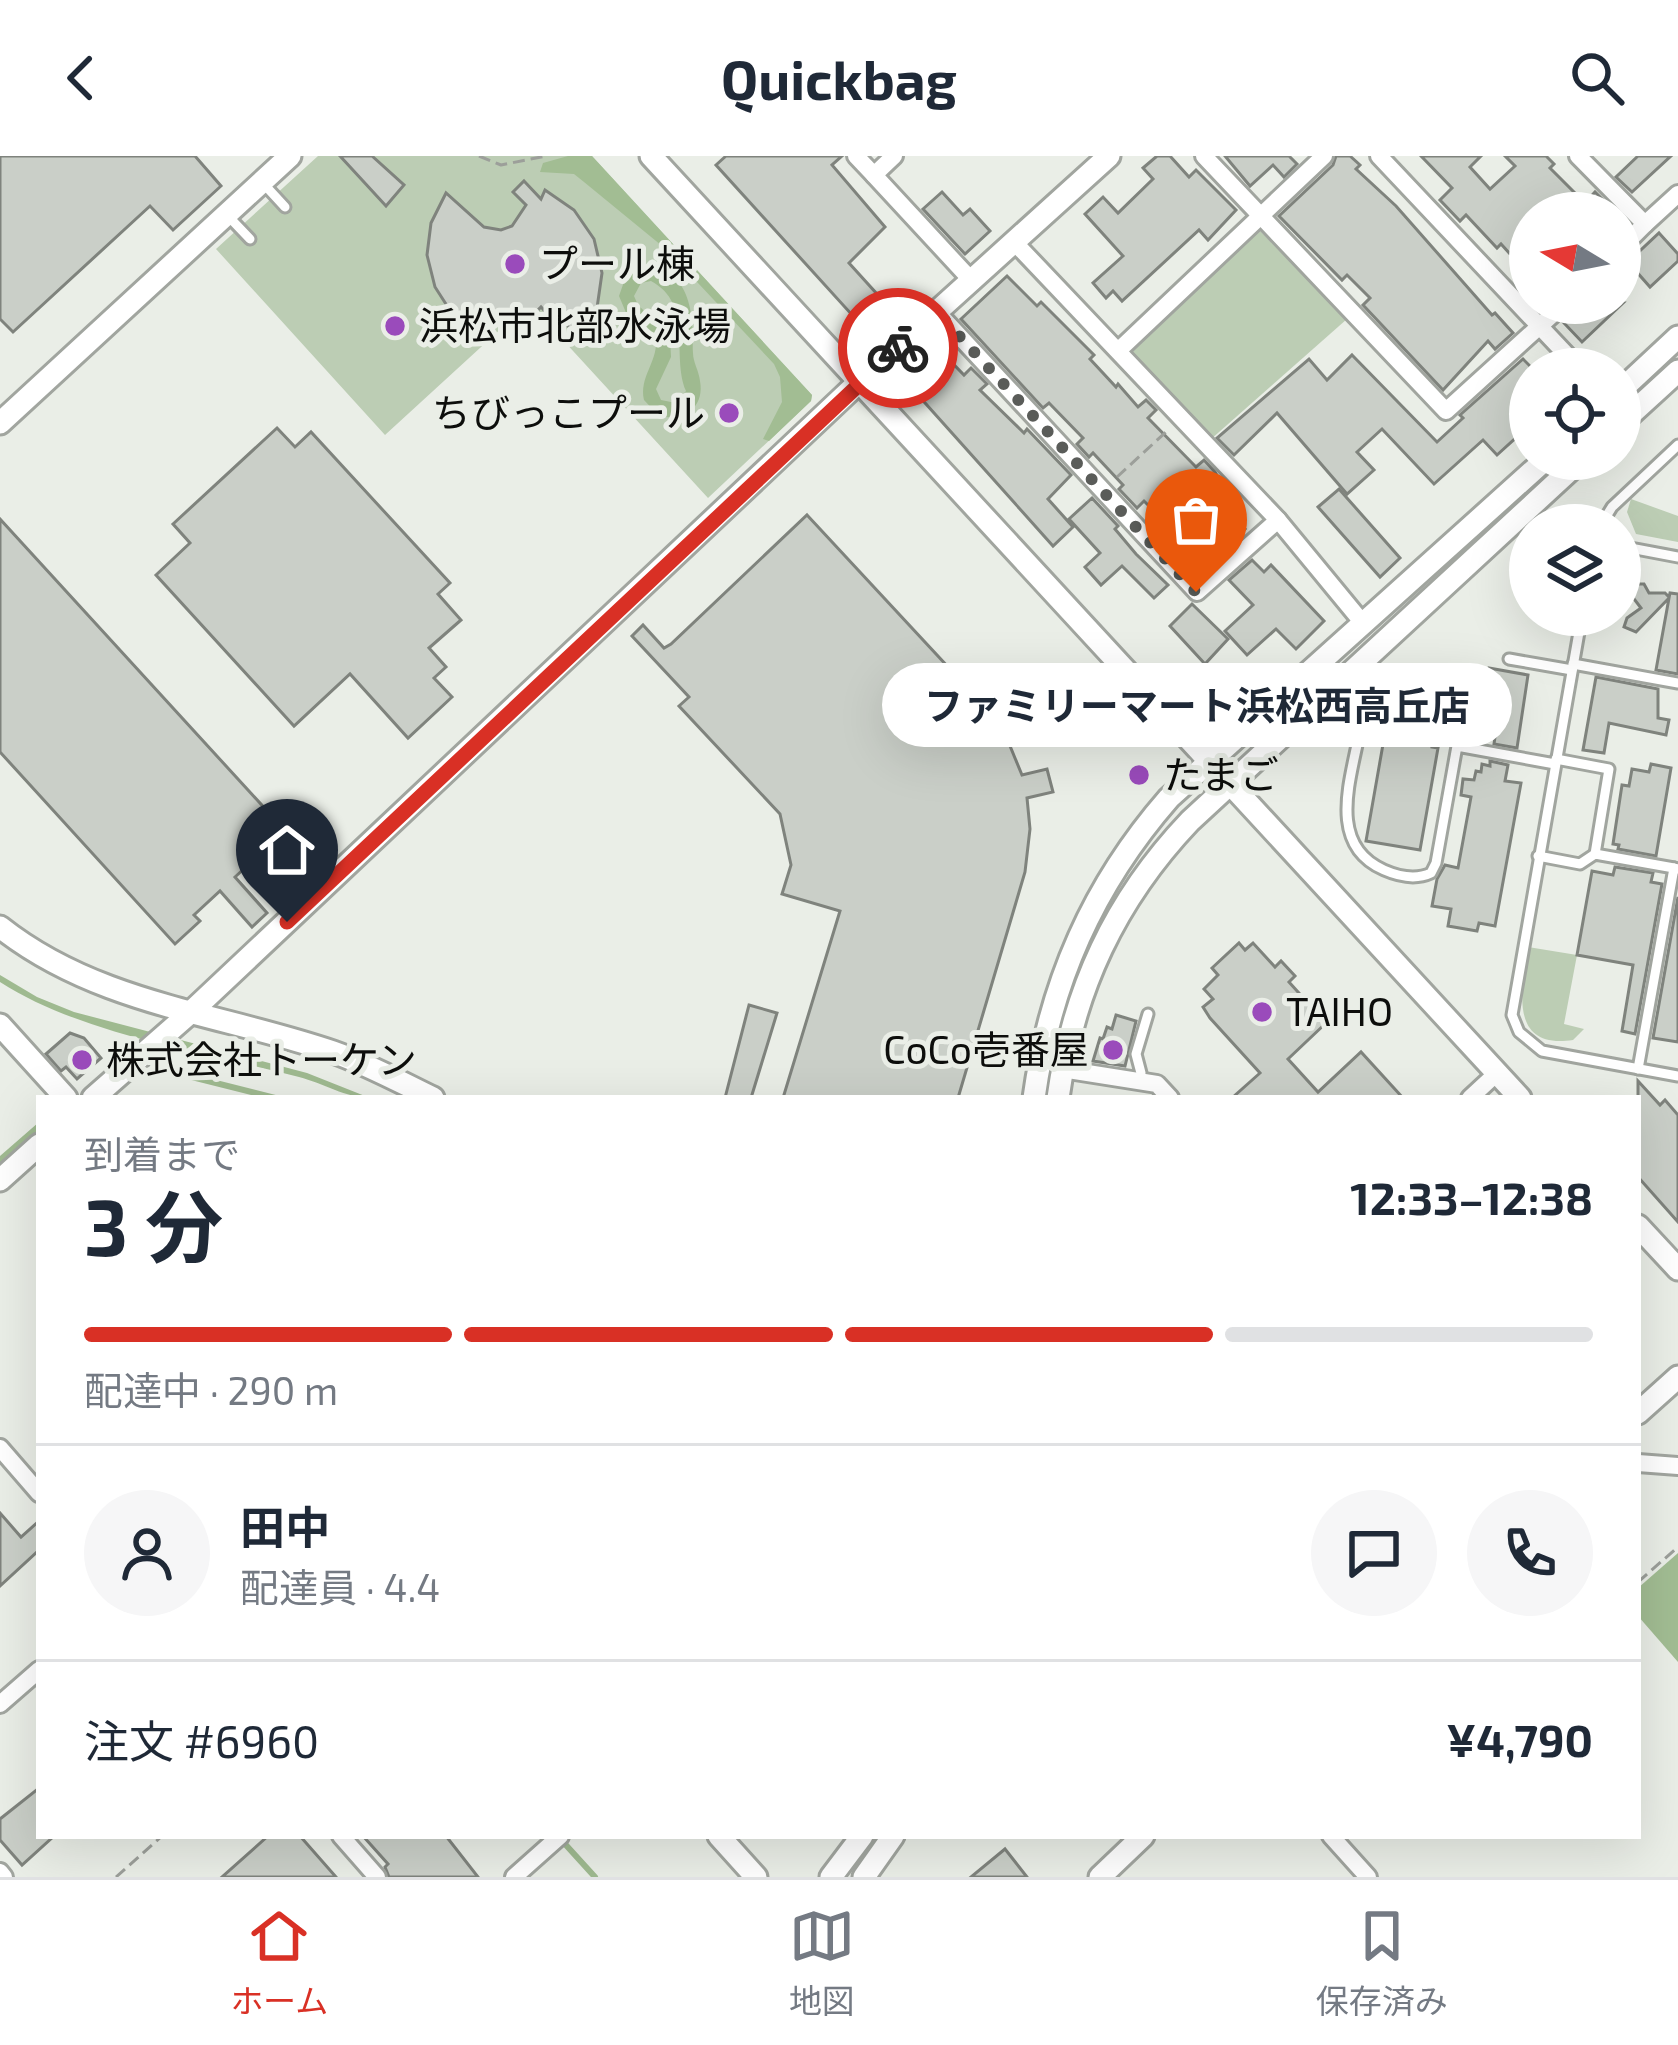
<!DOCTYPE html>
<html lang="ja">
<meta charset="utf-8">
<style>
:root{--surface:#fff;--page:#f6f6f7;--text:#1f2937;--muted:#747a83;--line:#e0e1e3;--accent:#d93025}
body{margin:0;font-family:"Exo 2","Noto Sans JP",sans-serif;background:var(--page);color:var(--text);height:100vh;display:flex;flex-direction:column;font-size:45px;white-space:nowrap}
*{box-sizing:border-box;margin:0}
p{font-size:39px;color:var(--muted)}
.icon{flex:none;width:66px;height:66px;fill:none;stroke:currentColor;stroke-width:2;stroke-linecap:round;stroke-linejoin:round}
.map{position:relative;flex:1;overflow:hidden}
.side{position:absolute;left:36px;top:939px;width:1605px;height:744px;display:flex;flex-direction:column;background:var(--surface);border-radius:0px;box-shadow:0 12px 48px #0002}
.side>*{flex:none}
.needle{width:78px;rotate:280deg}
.controls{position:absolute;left:1509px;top:36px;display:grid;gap:24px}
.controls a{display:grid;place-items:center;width:132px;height:132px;border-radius:50%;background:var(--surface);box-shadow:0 12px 48px #0002;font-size:60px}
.pin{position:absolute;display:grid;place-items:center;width:102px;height:102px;color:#fff;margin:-123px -51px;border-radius:50% 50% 50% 0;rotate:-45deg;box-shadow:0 0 12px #0007}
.pin .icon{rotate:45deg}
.courier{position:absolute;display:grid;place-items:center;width:120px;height:120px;margin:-60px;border:9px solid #d93025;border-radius:50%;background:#fff;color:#222;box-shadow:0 3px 15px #0007}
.bubble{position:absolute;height:84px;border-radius:42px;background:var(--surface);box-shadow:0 12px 48px #0002;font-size:39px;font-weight:700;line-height:84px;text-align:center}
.headline em{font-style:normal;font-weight:700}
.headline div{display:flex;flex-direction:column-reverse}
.headline{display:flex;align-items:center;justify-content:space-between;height:204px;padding:0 48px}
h1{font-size:78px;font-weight:700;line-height:90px}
.bar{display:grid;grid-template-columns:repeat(4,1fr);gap:18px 12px;align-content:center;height:144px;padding:0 48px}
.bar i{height:15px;border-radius:9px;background:var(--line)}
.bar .selected{background:var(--accent)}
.bar p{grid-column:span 4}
.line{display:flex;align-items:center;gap:30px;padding:0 48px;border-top:3px solid var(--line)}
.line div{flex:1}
.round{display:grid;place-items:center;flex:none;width:126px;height:126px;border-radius:63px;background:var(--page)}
header{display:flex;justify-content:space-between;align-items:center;height:156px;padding:0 48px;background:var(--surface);font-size:54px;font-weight:700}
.dock{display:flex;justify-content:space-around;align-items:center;height:168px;border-top:3px solid var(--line);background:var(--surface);font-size:33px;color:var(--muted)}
.dock a{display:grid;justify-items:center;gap:6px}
.dock .selected{color:var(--accent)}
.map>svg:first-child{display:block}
.green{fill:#bccdb4}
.forest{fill:#a2bd93}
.water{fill:#9fba90;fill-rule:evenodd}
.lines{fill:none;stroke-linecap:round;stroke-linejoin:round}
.stream{stroke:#9fba90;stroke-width:6}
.building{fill:#cacfc8;stroke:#7f837d;stroke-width:3}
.service-casing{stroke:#a1a59f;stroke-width:15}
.minor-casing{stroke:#a1a59f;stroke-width:22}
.tertiary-casing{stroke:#a1a59f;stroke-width:27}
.path{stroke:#9c9f9a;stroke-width:3;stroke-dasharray:12 6;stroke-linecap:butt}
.service{stroke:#fff;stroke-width:9}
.minor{stroke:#fff;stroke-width:16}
.tertiary{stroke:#fff;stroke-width:21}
.done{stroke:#5a5c59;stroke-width:12;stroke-dasharray:0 21.6}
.route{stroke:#d93025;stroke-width:15}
.poi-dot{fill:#9a4bbb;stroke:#eaeee7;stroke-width:4.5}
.labels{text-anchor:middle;stroke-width:10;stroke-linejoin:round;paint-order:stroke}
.poi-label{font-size:39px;fill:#0d0e0c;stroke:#eaeee7;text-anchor:start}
</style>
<header><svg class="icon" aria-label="back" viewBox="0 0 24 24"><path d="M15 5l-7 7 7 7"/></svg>Quickbag<svg class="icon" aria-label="search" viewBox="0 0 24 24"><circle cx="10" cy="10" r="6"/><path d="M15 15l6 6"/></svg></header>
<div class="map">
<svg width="1678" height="1721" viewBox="0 0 1678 1721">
<rect width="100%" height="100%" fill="#eaeee7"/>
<g class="green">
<path d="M318 0H592L812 239 811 245 708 342 529 147 385 279 216 93Z"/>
<path d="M1257 72 1347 163 1210 284 1126 194Z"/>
<path d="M1631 343 1678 360V386L1636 378 1627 356Z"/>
<path d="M1528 791 1577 799 1564 868 1584 873 1573 884C1507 894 1522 831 1528 791Z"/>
</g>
<g class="forest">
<path d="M568 0H592L812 239 811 245 769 285 763 283 782 246 780 221 774 208 667 94 584 26 574 18 540 16 543 7Z"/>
<path d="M1678 1397V1506L1638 1460V1432Z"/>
</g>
<g class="water">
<path d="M644 110C694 113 693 163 693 197 693 206 699 215 700 225 705 252 683 266 659 260L644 244C639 221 657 207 656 185L627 159 619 140 626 120ZM651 125C694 148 671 199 686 235L676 247 661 244 656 233 671 201 670 180 638 149 634 140 641 127Z"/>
<path d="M0 819 37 841 74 856 307 917 370 942C346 942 323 927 299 921 205 896 82 879 0 826Z"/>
</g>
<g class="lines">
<g class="stream">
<path d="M168 915 275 942"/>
<path d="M0 1004 39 970"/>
<path d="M565 1688 595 1721"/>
</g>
</g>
<g class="building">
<path d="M0 0H195L221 30 173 74 150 50 13 176 0 163Z"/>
<path d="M340 0H372L404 29 386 50Z"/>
<path d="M726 0H842L832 9 885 71 849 107 877 138 853 160 716 9Z"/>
<path d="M1157 0H1170L1189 21 1196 14 1236 54 1208 84 1199 74 1122 145 1113 135 1106 142 1093 127 1123 100 1085 58 1103 41 1118 57 1153 23 1143 12Z"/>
<path d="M1225 0H1289L1297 8 1284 21 1273 9 1250 30Z"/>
<path d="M1336 0H1350L1360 9 1356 13 1396 50 1492 159 1495 157 1513 177 1495 193 1488 185 1443 234 1363 149 1370 142 1347 119 1342 124 1279 60 1333 9Z"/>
<path d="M1421 0H1481L1470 11 1490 33 1515 10 1505 0H1546L1554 8 1550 12 1585 47 1595 36 1613 54 1610 57H1530V120L1501 88 1497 92 1466 59 1460 65 1440 44 1452 32Z"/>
<path d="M1638 0H1671L1632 36 1616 21Z"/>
<path d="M524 25 541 43 545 34 574 54 594 83 602 117 597 152 612 158 611 174 586 172 580 183 562 164 554 165 541 151 529 163 518 150 503 163 497 157 480 179 453 159 435 131 427 99 431 67 446 37 484 71 501 74 512 70 526 49 513 36Z"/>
<path d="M942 36 963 59 970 53 990 75 965 98 923 53Z"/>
<path d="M1659 77 1678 98V105L1650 131 1628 106Z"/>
<path d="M1007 120 1037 150 1041 146 1094 199 1090 203 1116 231 1118 228 1138 251 1146 244 1156 254 1148 262 1196 311 1204 304 1215 316 1219 323 1213 329 1233 348 1227 354 1245 373 1229 388 1195 352 1173 374 1144 345 1137 352 1119 333 1123 329 1093 297 1089 301 1077 288 1083 282 1049 247 1043 252 961 163Z"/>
<path d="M1577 147H1623L1582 186 1563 166Z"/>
<path d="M933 187 964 219 971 212 987 228 980 234 1024 277 1027 273 1071 319 1048 343 1073 371 1053 390 909 229 928 211 918 201Z"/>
<path d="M1352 199 1437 286 1463 262 1460 259 1523 203 1530 210V269L1497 299 1483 284 1434 328 1382 273 1357 296 1374 314 1347 338 1277 257 1234 299 1217 282 1309 203 1327 224Z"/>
<path d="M277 272 295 291 311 276 450 427 438 438 461 464 429 492 446 511 434 522 452 541 408 582 350 518 294 570 156 419 190 387 173 368Z"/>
<path d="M1339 333 1400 402 1380 421 1318 351Z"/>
<path d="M1092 342 1118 370 1115 373 1136 398 1168 429 1154 442 1122 410 1101 429 1085 411 1100 397 1069 363Z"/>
<path d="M807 359 988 554 1010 590 1022 619 1047 613 1053 636 1027 642 1030 673 1025 716 958 942H783L840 755 782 738 791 709 780 658 679 550 689 541 632 480 643 469 664 492 671 488Z"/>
<path d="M0 363 291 681 266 704 260 698 235 721 267 757 252 771 220 735 194 759 200 765 175 788 0 596Z"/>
<path d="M1252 404 1264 416 1271 409 1324 465 1296 493 1276 473 1247 499 1225 475 1253 449 1229 424Z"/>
<path d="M1634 428H1644L1649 437H1665L1669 441 1670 437 1678 438V518L1656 514 1669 442 1636 476 1624 471 1627 462 1641 452 1631 439Z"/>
<path d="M1192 448 1228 483 1205 508 1170 470Z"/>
<path d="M1489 512 1528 519 1517 592 1494 588 1497 567 1479 564Z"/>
<path d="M1596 521 1658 533V562L1669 564 1666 579 1609 567 1604 597 1583 594Z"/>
<path d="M1396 550 1438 558 1432 591 1438 592 1420 694 1366 685 1385 577 1391 578Z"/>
<path d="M1490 605 1508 609 1505 625 1521 627 1495 770 1479 767 1477 775 1448 770 1451 753 1432 750 1437 723 1445 709 1458 712 1471 641 1461 639 1463 623 1474 624 1476 615 1481 616 1482 608 1490 610Z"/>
<path d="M1651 608 1671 612 1656 700 1618 693 1619 689 1613 688 1622 629 1629 630 1632 613 1649 616Z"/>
<path d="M1615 711 1653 717 1651 726 1662 728 1635 878 1622 875 1633 809 1577 799 1592 715 1613 719Z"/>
<path d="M1678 741V886L1653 882Z"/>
<path d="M1239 787 1245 794 1253 787 1275 811 1281 805 1295 820 1289 826 1326 867 1288 903 1318 936 1361 896 1403 942H1232L1260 917 1210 862 1203 851 1213 843 1204 833 1218 819 1212 812Z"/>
<path d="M749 849 777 857 751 942H725Z"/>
<path d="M1116 859 1136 865 1125 910 1093 905 1100 882 1103 883 1107 871 1112 873Z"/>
<path d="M70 877 84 882 101 902 77 923 66 911 61 915 46 898Z"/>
<path d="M1638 925 1660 949 1665 944 1678 959V1066L1638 1021Z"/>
<path d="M0 1357 21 1381 39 1365V1394L0 1430Z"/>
<path d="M39 1632V1680H54L22 1709 0 1684V1663Z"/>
<path d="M268 1680H300L336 1721H222Z"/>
<path d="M363 1680H446L478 1721H389L385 1711 388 1708Z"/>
<path d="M1005 1693 1027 1721H971Z"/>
</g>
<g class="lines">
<g class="service-casing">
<g id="service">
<path d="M262 26 285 51"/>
<path d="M229 61 250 83"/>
<path d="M1601 369 1612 351 1678 289"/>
<path d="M1620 390 1678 401"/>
<path d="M1582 459 1512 859 1519 876 1542 895 1678 920"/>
<path d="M1509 503 1572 514"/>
<path d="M1573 508 1678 527"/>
<path d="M1358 584C1349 629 1329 690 1384 714 1400 721 1416 724 1431 717L1436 707 1457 590 1555 608"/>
<path d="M1556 603 1609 613 1595 698"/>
<path d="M1538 700 1580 708 1595 698 1674 712"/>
<path d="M1638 913 1674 712 1678 713"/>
<path d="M1141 917 1136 898 1148 858"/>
</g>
</g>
<g class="minor-casing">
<g id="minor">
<path d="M856 0 874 19"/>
<path d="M894 0 874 19 973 126"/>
<path d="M1204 0 1446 255 1565 147"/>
<path d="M1379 0 1580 213"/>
<path d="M1578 0 1645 68 1620 93"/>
<path d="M1645 68 1678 38"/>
<path d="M1016 88 1278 364 1362 466"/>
<path d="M937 156 1197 436 1278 364"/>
<path d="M1120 193 1324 0"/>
<path d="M1062 913 1157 928 1170 942"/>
<path d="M1470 942 1497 917"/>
<path d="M0 1292 39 1337"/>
<path d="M1638 1307 1678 1310"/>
<path d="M0 1548 39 1514"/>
<path d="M341 1680 377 1721"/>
<path d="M1331 1680 1368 1721"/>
<path d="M0 1716 4 1721"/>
<path d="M514 1721 560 1680"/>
</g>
</g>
<g class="tertiary-casing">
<g id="tertiary">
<path d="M651 0 1520 942"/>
<path d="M1620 235 1678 181"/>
<path d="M0 267 290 0"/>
<path d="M1620 268 1678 215"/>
<path d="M0 771C97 848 219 857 333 896 367 908 400 926 433 942"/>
<path d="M0 869 66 942"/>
<path d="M93 942 191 856 859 226 1109 0"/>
<path d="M1034 942C1050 827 1093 729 1169 642L1546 303"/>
<path d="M1058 942C1073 834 1115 744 1190 665L1582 303"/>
<path d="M0 1024 39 989"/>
<path d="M1638 1070 1678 1113"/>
<path d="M1638 1257 1678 1221"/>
<path d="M719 1680 756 1721"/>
<path d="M831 1721 862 1680"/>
<path d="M864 1721 893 1680"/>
<path d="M1100 1721 1143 1680"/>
</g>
</g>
<g class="path">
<path d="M479 0 501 9 546 0"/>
<path d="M1117 321 1167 275"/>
<path d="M1638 1426 1678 1391"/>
<path d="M116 1721 162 1680"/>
</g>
<use href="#service" class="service"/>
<use href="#minor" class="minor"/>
<use href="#tertiary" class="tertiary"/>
</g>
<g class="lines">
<path class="done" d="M898 192 937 156 1196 436"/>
<path class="route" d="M287 766 898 192"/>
</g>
<g class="poi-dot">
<circle cx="515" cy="108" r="12"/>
<circle cx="395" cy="170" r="12"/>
<circle cx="729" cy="257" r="12"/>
<circle cx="1139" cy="619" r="12"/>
<circle cx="1262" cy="856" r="12"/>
<circle cx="1113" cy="894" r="12"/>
<circle cx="82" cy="904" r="12"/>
</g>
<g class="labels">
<g class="poi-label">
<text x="539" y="122">プール棟</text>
<text x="419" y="184">浜松市北部水泳場</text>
<text x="705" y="271" text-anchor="end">ちびっこプール</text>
<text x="1163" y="633">たまご</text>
<text x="1286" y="870">TAIHO</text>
<text x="1089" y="908" text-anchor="end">CoCo壱番屋</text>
<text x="106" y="918">株式会社トーケン</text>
</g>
</g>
</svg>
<div class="controls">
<a><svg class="needle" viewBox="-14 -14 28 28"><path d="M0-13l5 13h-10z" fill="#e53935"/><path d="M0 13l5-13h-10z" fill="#747a83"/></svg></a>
<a><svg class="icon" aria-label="locate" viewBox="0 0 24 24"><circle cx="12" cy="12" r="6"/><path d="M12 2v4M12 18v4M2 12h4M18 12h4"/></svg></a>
<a><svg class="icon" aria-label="layers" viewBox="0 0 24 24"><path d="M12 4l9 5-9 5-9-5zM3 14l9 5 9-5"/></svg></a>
</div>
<div class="pin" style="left:1196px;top:436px;background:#ea580c"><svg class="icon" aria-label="bag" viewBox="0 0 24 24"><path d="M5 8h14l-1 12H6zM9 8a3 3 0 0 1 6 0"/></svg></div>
<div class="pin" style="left:287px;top:766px;background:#1f2937"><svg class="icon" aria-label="home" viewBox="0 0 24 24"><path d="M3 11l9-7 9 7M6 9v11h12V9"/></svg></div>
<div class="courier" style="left:898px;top:192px"><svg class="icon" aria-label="bike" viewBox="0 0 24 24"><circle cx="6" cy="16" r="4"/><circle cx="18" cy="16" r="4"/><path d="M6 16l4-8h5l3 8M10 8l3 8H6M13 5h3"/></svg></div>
<div class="bubble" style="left:882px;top:507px;width:630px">ファミリーマート浜松西高丘店</div>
<section class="side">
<div class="headline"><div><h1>3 分</h1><p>到着まで</p></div><em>12:33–12:38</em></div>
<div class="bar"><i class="selected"></i><i class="selected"></i><i class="selected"></i><i></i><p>配達中 · 290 m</p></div>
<div class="line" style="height:216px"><a class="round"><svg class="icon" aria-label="person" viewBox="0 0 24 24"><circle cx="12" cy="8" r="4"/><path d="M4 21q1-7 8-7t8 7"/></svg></a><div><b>田中</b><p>配達員 · 4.4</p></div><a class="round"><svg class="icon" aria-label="chat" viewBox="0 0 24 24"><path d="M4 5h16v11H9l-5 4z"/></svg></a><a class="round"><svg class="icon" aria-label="phone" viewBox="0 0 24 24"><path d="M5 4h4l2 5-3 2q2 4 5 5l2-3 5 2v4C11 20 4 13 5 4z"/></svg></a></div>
<div class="line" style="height:156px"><div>注文 #6960</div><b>¥4,790</b></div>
</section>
</div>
<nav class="dock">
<a class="selected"><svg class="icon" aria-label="home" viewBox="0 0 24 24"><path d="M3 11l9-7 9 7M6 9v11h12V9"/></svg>ホーム</a>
<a><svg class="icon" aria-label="map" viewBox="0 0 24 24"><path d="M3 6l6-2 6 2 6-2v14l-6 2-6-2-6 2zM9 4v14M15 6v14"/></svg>地図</a>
<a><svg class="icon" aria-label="saved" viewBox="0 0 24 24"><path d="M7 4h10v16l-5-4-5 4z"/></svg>保存済み</a>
</nav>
